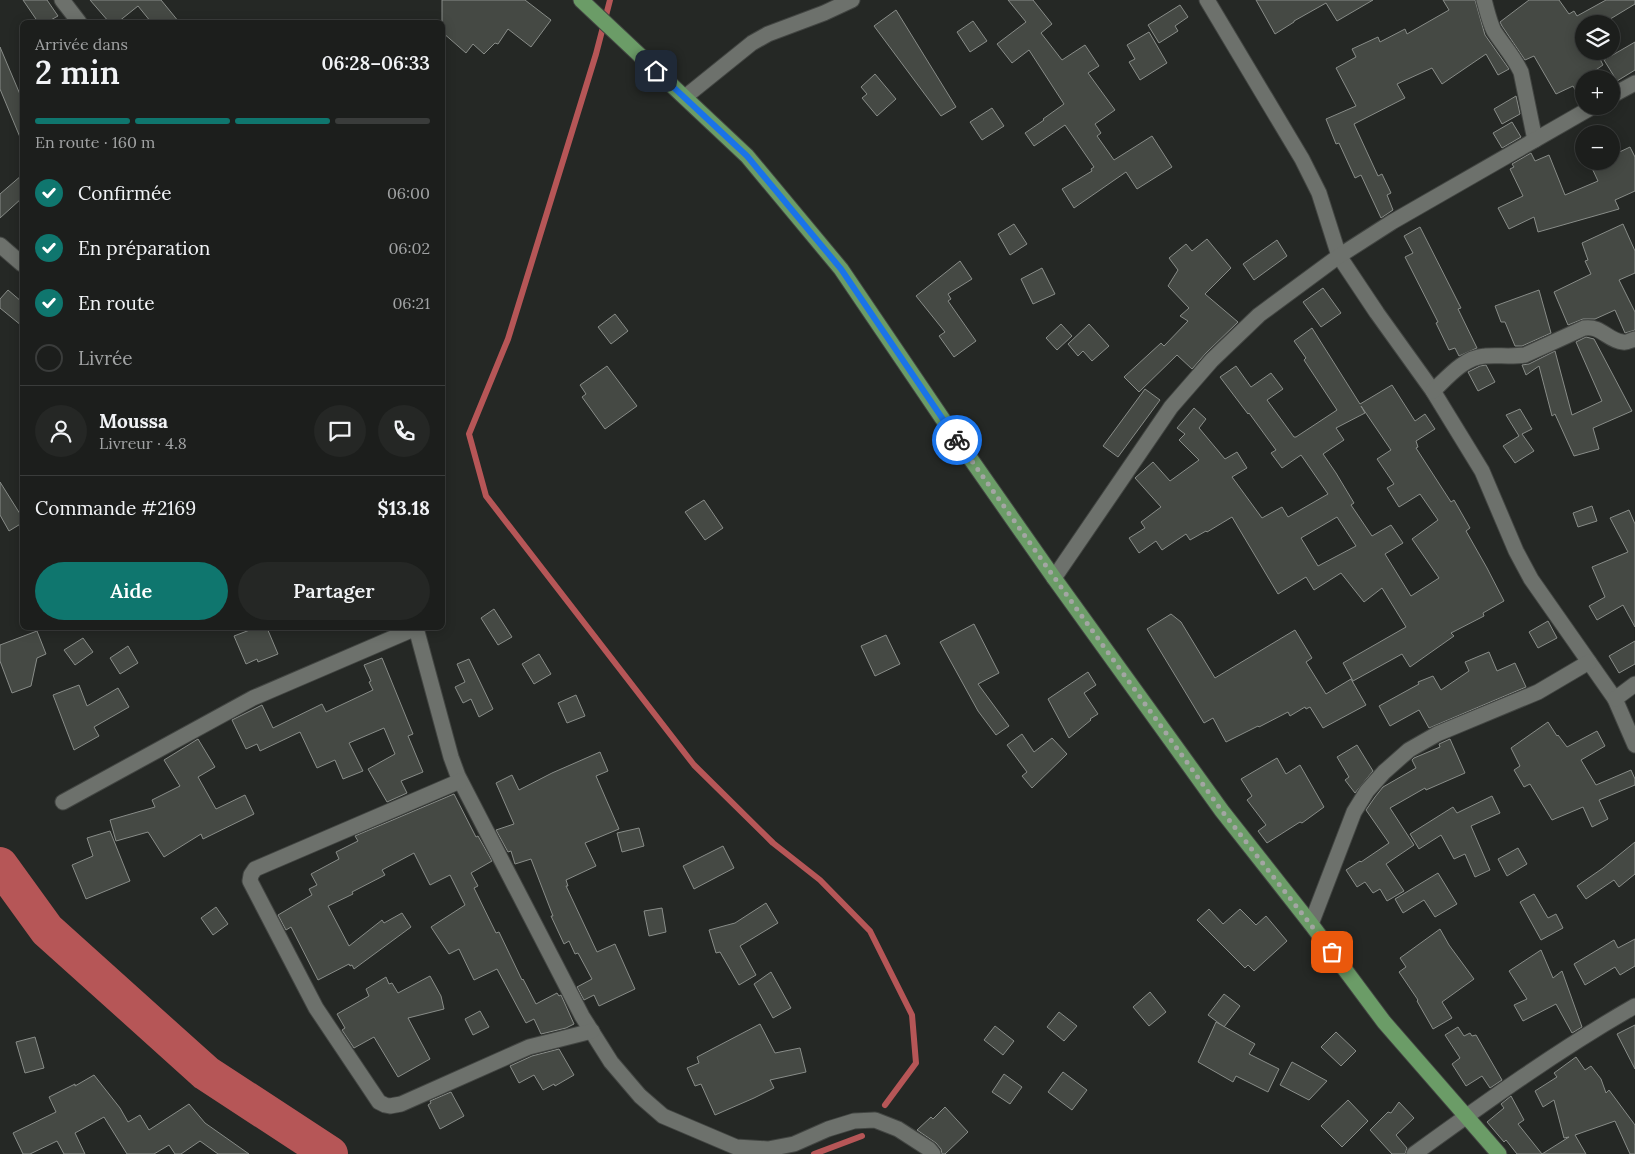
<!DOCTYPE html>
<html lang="fr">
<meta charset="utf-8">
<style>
:root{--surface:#1c1e1c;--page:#252725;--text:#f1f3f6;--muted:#a0a2a3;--line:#3a3c3b;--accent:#0f766e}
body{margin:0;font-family:Lora,serif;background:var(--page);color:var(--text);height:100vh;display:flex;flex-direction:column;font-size:19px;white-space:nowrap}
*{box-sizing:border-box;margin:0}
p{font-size:16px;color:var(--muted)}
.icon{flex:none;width:28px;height:28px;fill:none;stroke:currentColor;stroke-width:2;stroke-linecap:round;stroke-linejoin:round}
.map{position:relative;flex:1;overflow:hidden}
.side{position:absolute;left:20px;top:20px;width:425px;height:610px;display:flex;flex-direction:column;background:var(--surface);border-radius:8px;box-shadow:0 2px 12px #0003,0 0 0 1px var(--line)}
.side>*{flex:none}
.fabs{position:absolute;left:1575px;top:15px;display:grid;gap:10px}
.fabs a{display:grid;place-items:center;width:45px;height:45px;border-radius:50%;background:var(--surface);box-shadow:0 2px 12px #0003,0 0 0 1px var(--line);font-size:25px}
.pin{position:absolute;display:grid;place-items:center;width:42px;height:42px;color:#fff;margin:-21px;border-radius:10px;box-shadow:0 2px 8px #0006}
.courier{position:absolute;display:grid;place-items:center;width:50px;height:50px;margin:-25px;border:4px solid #1a73e8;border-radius:50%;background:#fff;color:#222;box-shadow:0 1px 6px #0007}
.head em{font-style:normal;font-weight:600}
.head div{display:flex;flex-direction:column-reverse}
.head{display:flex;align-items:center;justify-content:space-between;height:85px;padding:0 15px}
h1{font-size:32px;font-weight:600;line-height:38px}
.bar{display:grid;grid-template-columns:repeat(4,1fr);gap:8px 5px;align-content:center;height:60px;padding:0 15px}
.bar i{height:6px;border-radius:4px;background:var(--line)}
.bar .active{background:var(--accent)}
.bar p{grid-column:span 4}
.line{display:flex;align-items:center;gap:12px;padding:0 15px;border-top:1px solid var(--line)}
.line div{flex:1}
.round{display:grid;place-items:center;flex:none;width:52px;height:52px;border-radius:26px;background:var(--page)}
ol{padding:0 15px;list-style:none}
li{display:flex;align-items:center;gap:15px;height:55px}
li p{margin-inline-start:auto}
li .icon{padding:5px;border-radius:50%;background:var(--accent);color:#fff;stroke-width:4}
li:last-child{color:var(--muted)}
li i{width:28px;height:28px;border:2px solid var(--line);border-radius:50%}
.primary-button{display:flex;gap:10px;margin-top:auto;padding:10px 15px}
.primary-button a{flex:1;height:58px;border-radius:30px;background:var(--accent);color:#fff;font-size:20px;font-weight:600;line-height:58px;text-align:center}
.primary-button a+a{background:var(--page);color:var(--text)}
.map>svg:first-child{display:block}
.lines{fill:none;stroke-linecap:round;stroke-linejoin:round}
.stream{stroke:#b65657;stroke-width:6}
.river{stroke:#b65657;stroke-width:36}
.building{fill:#454944;stroke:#888c88;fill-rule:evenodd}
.minor-casing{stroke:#424542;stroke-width:17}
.major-casing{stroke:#424542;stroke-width:17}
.minor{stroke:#6d716c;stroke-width:15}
.major{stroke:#6b9c67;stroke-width:15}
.done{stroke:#a3a6a3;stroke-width:5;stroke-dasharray:0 9}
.route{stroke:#1a73e8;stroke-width:6}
</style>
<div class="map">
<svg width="1635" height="1154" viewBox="0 0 1635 1154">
<rect width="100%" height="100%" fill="#252825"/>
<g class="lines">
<g class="stream">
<path d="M610 0 596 54 508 339 469 434 486 496 694 765 773 843 820 880 870 931 912 1015 916 1063 885 1105"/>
<path d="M814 1154 862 1136"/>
</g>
<path class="river" d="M0 865 47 930 206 1073 330 1154"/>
</g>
<g class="building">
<path d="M23 0H47L58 16 47 22H38Z"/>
<path d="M90 0H161L179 22H151L138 6 118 22H109Z"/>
<path d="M442 0H525L551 20 531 47 508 29 498 44 495 43 484 54 473 44 466 53 442 32Z"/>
<path d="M1008 0H1033L1052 24 1041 33 1062 60 1085 45 1099 66 1088 73 1115 110 1095 124 1101 133 1097 136 1114 160 1152 136 1172 167 1137 189 1126 172 1074 208 1062 189 1092 171 1091 169 1094 167 1065 125 1034 146 1025 133 1044 120 1043 119 1064 104 1029 50 1012 63 997 44 1026 22Z"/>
<path d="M1256 0H1373L1337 21 1326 3 1294 21V22L1275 34Z"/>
<path d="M1443 0H1475L1485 35 1509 69 1498 75 1486 54 1442 84 1432 68 1397 84 1405 98 1354 124 1378 176 1382 174 1391 193 1387 195 1393 210 1381 218 1361 175 1355 178 1339 143 1336 144 1326 119 1356 106 1336 68 1356 57 1352 49 1378 37 1380 42 1405 29 1407 34 1449 10Z"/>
<path d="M1529 0H1559L1569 14 1574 11 1577 16 1606 0H1635V4L1602 24H1581L1584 29V51H1596L1603 65 1584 78V101L1582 102 1573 86 1556 94 1534 56 1525 60 1502 26 1500 22Z"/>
<path d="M1180 5 1188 17 1175 26 1178 31 1159 43 1148 25Z"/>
<path d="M896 10 956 107 941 116 874 26Z"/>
<path d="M973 21 987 41 970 52 957 32Z"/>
<path d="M1149 32 1167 63 1140 80 1129 62 1135 59 1127 45Z"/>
<path d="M1635 42V70L1617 81 1604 60Z"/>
<path d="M0 47 22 99V142L0 89Z"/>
<path d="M875 74 896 99 877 116 862 98 867 94 861 87Z"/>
<path d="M1516 96 1520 114 1502 124 1494 109Z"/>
<path d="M992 108 1004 126 982 140 970 122Z"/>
<path d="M1512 122 1521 137 1502 148 1493 133Z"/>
<path d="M1630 147 1635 157V191L1615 200 1619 209 1538 232 1534 217 1509 229 1498 208 1523 196 1510 169 1514 167 1512 164 1531 153 1535 161 1549 155 1565 195 1598 181 1591 166 1600 161H1611V156Z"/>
<path d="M22 175V198L0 218V194Z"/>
<path d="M1014 224 1027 244 1010 255 998 234Z"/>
<path d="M1623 224 1635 251V273L1619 280 1635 312V330L1625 333 1615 310 1595 319H1583L1568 325 1554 292 1591 274 1585 261 1588 260 1582 243Z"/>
<path d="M1420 227 1461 308 1458 309 1477 348 1459 356 1455 348 1449 350 1436 323 1438 322 1405 257 1413 253 1404 236Z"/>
<path d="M1207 239 1231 268 1205 294 1238 322 1206 353 1192 369 1177 355 1139 392 1124 377 1161 343 1164 346 1188 321 1180 316 1189 308 1168 286 1178 270 1169 258 1186 244 1192 251Z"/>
<path d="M1277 240 1287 256 1254 280 1243 264Z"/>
<path d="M960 261 972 279 948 294 951 299 948 301 976 341 954 357 939 336 945 332 916 296Z"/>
<path d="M1042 268 1055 294 1033 304 1021 279Z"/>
<path d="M1323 288 1341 313 1321 327 1303 302Z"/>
<path d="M8 290 22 302V326L0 308V299Z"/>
<path d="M1539 290 1551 333 1522 346H1515L1505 322H1501L1495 306Z"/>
<path d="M615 314 628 331 611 344 598 327Z"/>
<path d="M1061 324 1072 336 1057 350 1046 338Z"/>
<path d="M1089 324 1109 346 1092 361 1083 351 1078 356 1068 344Z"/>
<path d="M1312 328 1360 404 1392 385 1415 421 1425 414 1435 429 1416 441 1418 447 1416 448 1451 502 1454 500 1470 528 1466 531 1487 568 1504 601 1483 613 1484 616 1451 633 1454 636 1410 667 1402 654 1353 681 1343 663 1406 627 1382 588 1364 602 1341 573 1314 590 1306 577 1278 594 1232 517 1207 532 1206 531 1190 540 1186 534 1162 550 1156 541 1139 553 1129 538 1145 528 1141 522 1161 507 1135 478 1153 462 1170 481 1199 460 1179 440 1185 434 1177 428 1194 408 1206 419 1199 428 1225 459 1237 452 1247 468 1232 477 1262 518 1282 507 1288 517 1328 494 1301 455 1282 468 1271 453 1276 450 1249 413 1248 414 1220 377 1236 366 1251 387 1271 373 1283 389 1267 400 1294 437H1296L1337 410 1304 360 1306 358 1294 341ZM1361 406 1391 450 1377 459 1394 484 1387 488 1399 507 1420 494 1438 520 1412 539 1439 578 1411 596 1385 554 1403 543 1391 525 1372 536 1351 505 1354 503 1336 473 1323 454 1344 440 1336 428 1365 413ZM1337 517 1356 546 1318 566 1301 538Z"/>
<path d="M1586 337 1594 339 1632 411 1593 428 1599 449 1574 456 1555 414 1552 416 1539 366 1526 375 1522 365 1529 364 1555 351 1572 415 1602 401 1576 342Z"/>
<path d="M1486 365 1495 382 1478 391 1468 372 1480 366Z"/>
<path d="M607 366 637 406 605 429 582 397 586 394 580 385Z"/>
<path d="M1145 389 1160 400 1118 457 1103 446Z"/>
<path d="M1520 409 1532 429 1522 434 1534 451 1515 463 1503 446 1519 436 1506 415Z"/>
<path d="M0 482 22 517V523L9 531 0 515Z"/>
<path d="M704 500 723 528 705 540 685 512Z"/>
<path d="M1592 506 1597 521 1578 527 1573 513Z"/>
<path d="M1629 510 1635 524V627L1623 605 1597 620 1589 606 1605 597 1592 567 1628 552 1610 518Z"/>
<path d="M494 609 512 637 498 645 481 618Z"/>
<path d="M1171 614 1181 622 1215 678 1295 630 1312 658 1306 662 1326 694 1351 679 1366 705 1323 728 1310 707 1306 709 1305 707 1290 716 1288 712 1259 727 1258 726 1226 742 1213 718 1204 723 1147 629Z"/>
<path d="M1548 621 1557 638 1538 648 1529 632Z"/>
<path d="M974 624 999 673 978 684 1009 726 996 735 978 711 940 642Z"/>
<path d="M255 628H267L278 654 258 662 257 659 246 664 234 636Z"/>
<path d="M37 631 46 654 37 658 31 686 12 693 0 661V645Z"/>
<path d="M886 635 900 664 875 676 861 646Z"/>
<path d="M83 638 93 652 75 665 64 650Z"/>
<path d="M1635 641V664L1619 673 1609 656Z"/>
<path d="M128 646 138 663 120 674 110 658Z"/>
<path d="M1489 652 1497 671 1515 663 1526 687 1429 728 1419 710 1390 726 1379 706 1419 684 1418 682 1433 676 1441 690 1469 671 1465 662Z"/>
<path d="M539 654 551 674 534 684 522 664Z"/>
<path d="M382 658 413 734 408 736 423 772 401 781 407 793 387 802 368 769 395 754 384 728 349 743 363 771 343 779 335 760 317 768 300 732 260 751 257 744 246 749 232 720 262 705 273 728 322 704 326 712 373 690 369 682 371 681 364 665Z"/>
<path d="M469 659 493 709 479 717 471 699 463 703 455 687 465 682 457 664Z"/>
<path d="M1088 672 1096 685 1084 693 1098 714 1090 719 1091 720 1069 738 1048 699Z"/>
<path d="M79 685 87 706 118 688 129 707 94 727 99 736 74 750 53 695Z"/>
<path d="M576 695 585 716 567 723 558 703Z"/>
<path d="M1548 722 1557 736 1558 735 1567 747 1597 731 1605 746 1581 760 1596 785 1631 770 1635 779V785L1599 800 1608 819 1592 827 1583 807 1552 820 1530 784 1524 787 1514 770 1520 766 1511 748Z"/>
<path d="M1022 734 1034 752 1052 738 1067 754 1032 788 1022 776 1027 772 1007 745Z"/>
<path d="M198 739 215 767 198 777 216 809 245 795 254 814 203 839 201 834 164 857 148 832 116 841 110 820 155 807 152 800 180 786 164 760Z"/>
<path d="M1450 739 1465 773 1426 790 1425 788 1390 808 1414 845 1386 864 1404 891 1387 901 1380 889 1373 893 1365 882 1357 887 1346 870 1360 861 1361 862 1389 843 1366 810 1375 797 1383 787 1416 768 1412 760 1414 758 1440 747 1439 744Z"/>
<path d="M1357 745 1373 771 1355 793 1345 780 1349 777 1337 757Z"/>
<path d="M600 752 608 771 596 776 619 829 585 843 596 866 566 880 568 886H566L597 952 615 944 635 989 599 1006 594 995 584 1000 577 987 592 979 578 953 575 954 569 941 564 944 551 916H553L531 859 515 864 511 851 508 852 496 830 514 824 496 783 512 775 519 790 552 773Z"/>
<path d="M1277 758 1286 774 1300 765 1324 807 1302 823 1300 822 1267 843 1258 831 1266 825 1247 800 1252 796 1241 779Z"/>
<path d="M454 794 476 837 478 836 492 861 471 873 478 886 474 888 496 933 499 932 522 980 523 979 536 1004 557 993 559 996 561 995 574 1024 566 1028 541 1034 534 1019 526 1023 497 969 474 980 459 949 449 954 431 927 465 905 450 875 430 885 414 853 382 870 385 875 352 892 353 894 328 906 349 946 382 920 384 923 402 913 411 927 354 969 352 965 350 966 349 964 318 980 291 927 286 930 278 915 312 895 309 889 317 885 311 874 339 859 336 852 358 841 355 836Z"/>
<path d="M1492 796 1500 813 1471 826 1490 870 1475 877 1465 854 1454 859 1441 835 1419 849 1410 834 1453 807 1457 813Z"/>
<path d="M639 828 644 846 622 852 617 833Z"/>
<path d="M110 831 130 881 86 899 72 865 93 856 87 838Z"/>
<path d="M1635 842V874L1619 887 1614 880 1586 899 1577 886 1603 868Z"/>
<path d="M723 846 734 868 694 889 683 866Z"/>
<path d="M1518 848 1527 864 1507 876 1498 859Z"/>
<path d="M1438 873 1457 904 1435 917 1424 900 1403 913 1395 899Z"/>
<path d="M1534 894 1548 918 1556 914 1563 928 1541 940 1520 902Z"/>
<path d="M766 903 778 923 740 946 756 975 739 985 720 952 716 953 709 930 735 923Z"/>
<path d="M216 907 228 924 213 935 201 918Z"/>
<path d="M662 908 666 932 649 936 644 911Z"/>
<path d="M1209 909 1223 924 1240 909 1256 925 1266 916 1287 941 1254 971 1248 965 1245 968 1197 920Z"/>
<path d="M1440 929 1449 945 1474 979 1442 1002 1452 1018 1433 1029 1417 1001 1418 1000 1399 972 1406 967 1400 958Z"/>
<path d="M1635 939V966L1620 975 1615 967 1585 985 1574 964 1614 940 1618 948Z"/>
<path d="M1541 950 1553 978 1562 971 1582 1027 1572 1033 1556 1004 1523 1021 1514 1005 1527 999 1509 971Z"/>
<path d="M771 972 791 1008 773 1018 754 984Z"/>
<path d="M430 976 441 996 444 1009 408 1018 430 1059 398 1077 374 1037 354 1048 342 1030 345 1028 337 1014 369 996 366 989 386 977 389 984 392 983 398 993Z"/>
<path d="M1150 992 1166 1012 1149 1026 1133 1007Z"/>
<path d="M1224 994 1240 1006 1224 1027 1208 1015Z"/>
<path d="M480 1011 489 1027 473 1035 465 1019Z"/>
<path d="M1059 1012 1077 1026 1064 1041 1047 1027Z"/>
<path d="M1216 1022 1255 1044 1249 1054 1279 1069 1268 1092 1236 1076 1233 1082 1198 1062Z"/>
<path d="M760 1024 775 1053 800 1048 806 1072 770 1080 774 1088 754 1098 715 1115 701 1084 695 1086 687 1068 699 1063 697 1057Z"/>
<path d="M1635 1025V1069L1617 1034Z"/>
<path d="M995 1026 1014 1041 1003 1055 984 1040Z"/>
<path d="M1458 1027 1464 1036 1470 1033 1472 1036 1476 1035 1502 1080 1490 1088 1482 1076 1466 1086 1452 1064 1460 1058 1445 1035Z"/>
<path d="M1336 1032 1356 1051 1341 1066 1321 1047Z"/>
<path d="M35 1037 44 1068 25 1073 16 1042Z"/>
<path d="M559 1049 574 1075 555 1086 554 1084 543 1090 534 1075 519 1083 510 1066 532 1056Z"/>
<path d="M1576 1057 1585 1070 1591 1066 1601 1079 1606 1093 1609 1090 1635 1125V1154H1630L1615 1121 1575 1135 1586 1154H1517L1506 1140 1504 1142 1487 1122 1504 1108 1501 1104 1511 1096 1524 1120 1518 1124 1542 1154 1569 1137 1564 1138 1554 1100 1543 1107 1535 1091 1557 1077 1554 1073Z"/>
<path d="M1292 1062 1327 1081 1309 1100 1280 1085Z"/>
<path d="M1063 1072 1087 1090 1072 1110 1048 1092Z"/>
<path d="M1004 1074 1022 1087 1010 1104 992 1092Z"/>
<path d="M94 1075 120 1108 128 1122 140 1115 149 1130 189 1104 205 1123 249 1154H218L200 1141 181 1154H175L169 1145 154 1154H127L104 1117 75 1133 85 1154H64L57 1141 30 1154H23L13 1133 56 1112 49 1097 75 1084V1086Z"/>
<path d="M451 1092 464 1116 440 1129 428 1105 431 1103 430 1101Z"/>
<path d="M1348 1100 1368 1121 1342 1147 1321 1126Z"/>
<path d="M1399 1102 1414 1118 1396 1135 1407 1148 1405 1154H1392L1370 1130 1388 1112 1391 1113Z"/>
<path d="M945 1107 968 1132 945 1154H942L941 1149 936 1143 917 1130 931 1117 933 1119Z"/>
</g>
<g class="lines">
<g class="minor-casing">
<g id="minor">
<path d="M62 0 79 22"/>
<path d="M1207 0 1302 159 1319 193 1339 256 1377 313 1433 391 1482 471 1516 551 1531 579 1615 699 1635 745"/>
<path d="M1484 0C1487 10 1489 21 1494 31 1503 45 1514 57 1521 72L1535 140"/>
<path d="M1611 96 1635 83"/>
<path d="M685 97 752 43 768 34 824 13 852 0"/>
<path d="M0 245 22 264"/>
<path d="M1433 391C1447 378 1464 357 1485 356 1498 355 1511 357 1525 355L1584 328C1601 325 1608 341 1623 342 1627 343 1631 340 1635 339"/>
<path d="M1054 578 1171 407 1212 360 1259 315 1339 256 1392 222 1594 106"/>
<path d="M416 628 451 757 458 776 582 1016 611 1062 640 1096 663 1116 736 1147 768 1149 794 1144 828 1129 854 1121 875 1120 898 1129 929 1149 933 1154"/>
<path d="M1615 699 1635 684"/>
<path d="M460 781 255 869 251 875 250 881 316 1008 379 1102 385 1105 390 1106 401 1104 529 1047 592 1031"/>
<path d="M63 802 253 698 416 628"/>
<path d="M1311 924 1354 812 1367 791 1384 772 1409 750 1437 734 1538 692 1589 662"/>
<path d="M1414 1154C1486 1102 1558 1050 1635 1006"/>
</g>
</g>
<g class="major-casing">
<path id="major" d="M581 0 747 156 841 269 942 418 1054 578 1222 811 1311 924 1384 1022 1499 1154"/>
</g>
<use href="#minor" class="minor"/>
<use href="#major" class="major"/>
</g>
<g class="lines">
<path class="done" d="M957 440 1066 594 1222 811 1332 952"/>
<path class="route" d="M656 71 747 156 841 269 957 440"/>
</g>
</svg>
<div class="fabs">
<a><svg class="icon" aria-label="layers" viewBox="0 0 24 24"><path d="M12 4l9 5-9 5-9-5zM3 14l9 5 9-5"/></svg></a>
<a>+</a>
<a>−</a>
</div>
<div class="pin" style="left:1332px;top:952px;background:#ea580c"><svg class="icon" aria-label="bag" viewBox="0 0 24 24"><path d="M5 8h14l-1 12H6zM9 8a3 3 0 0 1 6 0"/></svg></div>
<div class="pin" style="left:656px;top:71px;background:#1f2937"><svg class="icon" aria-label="home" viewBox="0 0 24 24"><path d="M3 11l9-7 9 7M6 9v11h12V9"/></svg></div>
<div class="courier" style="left:957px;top:440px"><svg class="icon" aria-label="bike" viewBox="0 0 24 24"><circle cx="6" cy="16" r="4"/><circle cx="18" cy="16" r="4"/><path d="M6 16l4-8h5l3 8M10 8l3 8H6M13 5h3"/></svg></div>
<section class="side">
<div class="head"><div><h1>2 min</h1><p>Arrivée dans</p></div><em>06:28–06:33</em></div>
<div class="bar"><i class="active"></i><i class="active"></i><i class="active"></i><i></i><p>En route · 160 m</p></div>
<ol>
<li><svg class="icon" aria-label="check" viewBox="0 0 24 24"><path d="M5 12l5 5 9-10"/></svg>Confirmée<p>06:00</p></li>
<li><svg class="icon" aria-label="check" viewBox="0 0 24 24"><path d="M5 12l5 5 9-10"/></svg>En préparation<p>06:02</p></li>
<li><svg class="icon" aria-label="check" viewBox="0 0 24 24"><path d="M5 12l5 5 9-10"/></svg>En route<p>06:21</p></li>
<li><i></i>Livrée</li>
</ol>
<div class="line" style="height:90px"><a class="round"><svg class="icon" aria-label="person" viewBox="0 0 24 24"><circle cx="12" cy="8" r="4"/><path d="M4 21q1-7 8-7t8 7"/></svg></a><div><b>Moussa</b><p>Livreur · 4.8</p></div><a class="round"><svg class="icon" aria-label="chat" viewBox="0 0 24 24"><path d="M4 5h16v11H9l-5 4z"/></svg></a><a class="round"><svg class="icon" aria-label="phone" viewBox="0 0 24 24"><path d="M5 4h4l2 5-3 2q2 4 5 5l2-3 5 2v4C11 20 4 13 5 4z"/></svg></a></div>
<div class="line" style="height:65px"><div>Commande #2169</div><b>$13.18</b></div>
<div class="primary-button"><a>Aide</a><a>Partager</a></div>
</section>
</div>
